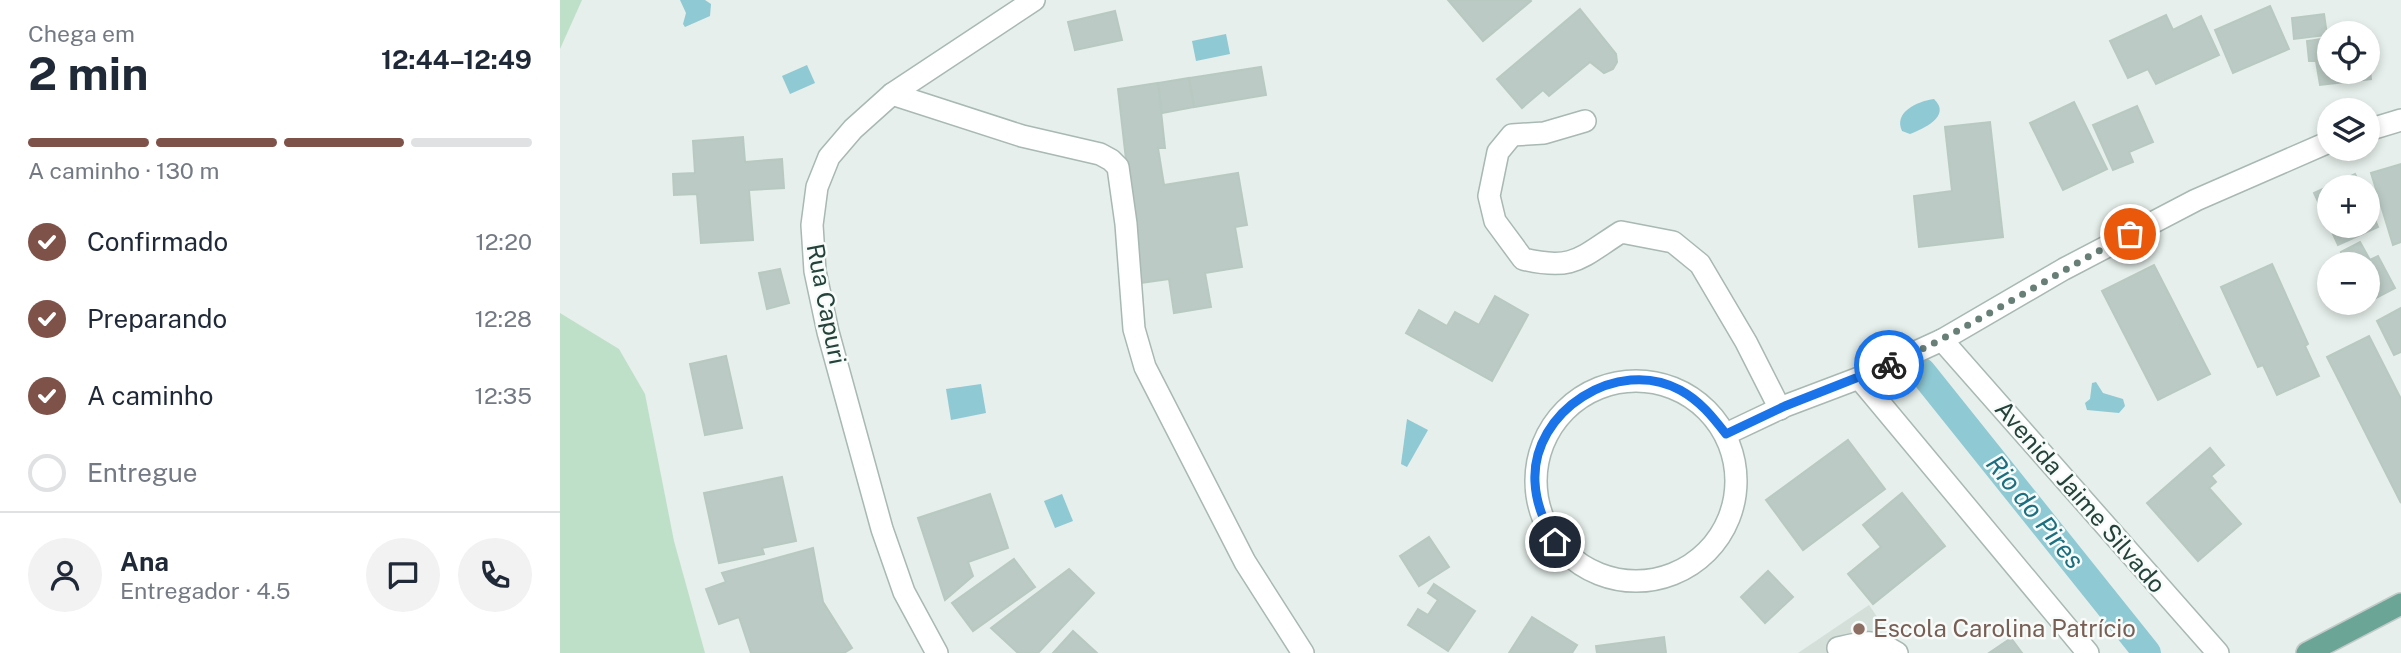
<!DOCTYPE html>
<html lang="pt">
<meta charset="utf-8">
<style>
:root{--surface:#fff;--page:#f2f2f3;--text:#1f2937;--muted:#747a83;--line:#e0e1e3;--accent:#7f5249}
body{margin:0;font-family:"Public Sans",sans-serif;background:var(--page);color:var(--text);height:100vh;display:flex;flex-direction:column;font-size:26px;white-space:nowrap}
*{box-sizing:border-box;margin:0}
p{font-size:23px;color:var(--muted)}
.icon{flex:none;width:38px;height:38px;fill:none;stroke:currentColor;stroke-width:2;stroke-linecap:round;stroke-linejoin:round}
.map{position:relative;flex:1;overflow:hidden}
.side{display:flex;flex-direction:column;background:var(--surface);width:560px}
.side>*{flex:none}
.fabs{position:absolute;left:1757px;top:21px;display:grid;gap:14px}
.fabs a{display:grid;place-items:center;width:63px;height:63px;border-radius:50%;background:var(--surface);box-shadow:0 4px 10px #0003;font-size:35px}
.pin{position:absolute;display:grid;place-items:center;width:60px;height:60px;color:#fff;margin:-30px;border:4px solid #fff;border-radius:50%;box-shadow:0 2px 7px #0007}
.courier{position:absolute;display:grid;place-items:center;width:70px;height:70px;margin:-35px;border:5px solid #1a73e8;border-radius:50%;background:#fff;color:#222;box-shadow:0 2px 9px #0007}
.summary em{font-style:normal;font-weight:700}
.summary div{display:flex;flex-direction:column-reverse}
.summary{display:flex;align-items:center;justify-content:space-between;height:119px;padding:0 28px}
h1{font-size:46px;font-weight:700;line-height:52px}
.bar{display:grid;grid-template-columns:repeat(4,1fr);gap:10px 7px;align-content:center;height:84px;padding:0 28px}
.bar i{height:9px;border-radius:5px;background:var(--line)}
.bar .active{background:var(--accent)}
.bar p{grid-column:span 4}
.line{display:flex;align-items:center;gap:18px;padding:0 28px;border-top:2px solid var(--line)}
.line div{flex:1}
.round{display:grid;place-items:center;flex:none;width:74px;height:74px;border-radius:37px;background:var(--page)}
ol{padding:0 28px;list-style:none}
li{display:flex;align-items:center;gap:21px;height:77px}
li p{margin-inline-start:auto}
li .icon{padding:7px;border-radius:50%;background:var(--accent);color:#fff;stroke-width:4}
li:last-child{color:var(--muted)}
li i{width:38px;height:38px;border:4px solid var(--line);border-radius:50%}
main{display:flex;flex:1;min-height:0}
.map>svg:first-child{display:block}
.built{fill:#d4dfda}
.green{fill:#bfe0c8}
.water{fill:#8ec9d4}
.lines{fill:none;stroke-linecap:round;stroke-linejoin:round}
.canal{stroke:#8ec9d4;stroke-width:28}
.building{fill:#bbcac4;stroke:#b8c9c2;stroke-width:2}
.minor-casing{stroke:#a8b8b2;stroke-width:24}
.major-casing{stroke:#c2cac8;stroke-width:24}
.minor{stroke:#fff;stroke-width:21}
.major{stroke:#6aa596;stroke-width:21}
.done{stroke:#687f78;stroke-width:7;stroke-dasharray:0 12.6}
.route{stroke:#1a73e8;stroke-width:9}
.education-dot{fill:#8d6e63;stroke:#f7fbf9;stroke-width:2.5}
.labels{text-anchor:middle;stroke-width:5;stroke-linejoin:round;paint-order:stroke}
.street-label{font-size:24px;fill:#24423a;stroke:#f7fbf9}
.education-label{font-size:24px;fill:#785e54;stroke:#f7fbf9;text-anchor:start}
.water-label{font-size:26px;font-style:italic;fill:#1c6f80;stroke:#f7fbf9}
</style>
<main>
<section class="side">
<div class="summary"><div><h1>2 min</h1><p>Chega em</p></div><em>12:44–12:49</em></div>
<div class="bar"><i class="active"></i><i class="active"></i><i class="active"></i><i></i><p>A caminho · 130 m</p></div>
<ol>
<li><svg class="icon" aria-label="check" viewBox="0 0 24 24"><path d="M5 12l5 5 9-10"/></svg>Confirmado<p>12:20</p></li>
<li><svg class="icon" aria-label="check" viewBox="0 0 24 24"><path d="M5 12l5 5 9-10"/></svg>Preparando<p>12:28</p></li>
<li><svg class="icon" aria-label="check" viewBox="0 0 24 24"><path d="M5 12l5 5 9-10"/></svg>A caminho<p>12:35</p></li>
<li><i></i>Entregue</li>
</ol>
<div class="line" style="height:126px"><a class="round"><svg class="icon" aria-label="person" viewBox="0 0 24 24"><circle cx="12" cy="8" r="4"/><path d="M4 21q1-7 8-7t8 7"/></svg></a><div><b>Ana</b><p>Entregador · 4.5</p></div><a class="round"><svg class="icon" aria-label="chat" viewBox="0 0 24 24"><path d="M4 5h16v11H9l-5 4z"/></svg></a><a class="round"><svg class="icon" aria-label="phone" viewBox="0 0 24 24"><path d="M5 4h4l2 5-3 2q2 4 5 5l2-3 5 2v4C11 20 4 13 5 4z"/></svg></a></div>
</section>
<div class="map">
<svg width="1841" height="653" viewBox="0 0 1841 653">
<rect width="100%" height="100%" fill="#e6efeb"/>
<path class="built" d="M1309 605 1342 653H1238Z"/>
<g class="green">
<path d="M0 0H22L0 49Z"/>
<path d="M0 313 59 349 85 394 114 541 145 653H0Z"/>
</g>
<g class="water">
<path d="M120 0H145L151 4 150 16 125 27 123 24 126 13Z"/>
<path d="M666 34 670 54 636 61 632 41Z"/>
<path d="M247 65 255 83 230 94 222 76Z"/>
<path d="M1374 99C1392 116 1363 129 1350 134L1342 131C1333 112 1358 101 1374 99Z"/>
<path d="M1536 382 1543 393 1563 399 1565 406 1559 413 1527 410 1525 403 1530 399 1532 383Z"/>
<path d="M421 384 426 413 391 420 386 389Z"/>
<path d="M847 419 868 430 847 467 841 464Z"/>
<path d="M502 494 513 521 495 528 484 501Z"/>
</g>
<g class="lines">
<path class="canal" d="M1362 372 1587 653"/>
</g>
<g class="building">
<path d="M888 0H970L971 1 923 41Z"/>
<path d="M1710 6 1729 49 1673 73 1655 30Z"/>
<path d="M1020 9 1056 54 1057 62 1053 69 1044 73 1030 62 989 96 983 90 962 108 937 79Z"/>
<path d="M555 11 562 40 515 50 508 22Z"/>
<path d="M1764 14 1767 35 1734 39 1732 18Z"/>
<path d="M1606 15 1613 30 1641 16 1659 55 1596 84 1588 69 1568 78 1550 41Z"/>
<path d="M1769 38V72H1808V51L1811 79 1760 85 1756 61H1749L1747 41Z"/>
<path d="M701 67 706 95 634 107 629 78Z"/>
<path d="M629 78 634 107 602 113 598 83Z"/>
<path d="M598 83 605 148H598L604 185 678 173 687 225 675 227 682 267 645 273 651 307 614 313 609 279 580 283 558 89Z"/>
<path d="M1514 102 1547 169 1503 190 1470 123Z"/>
<path d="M1577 106 1593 142 1569 152 1573 162 1553 170 1533 125Z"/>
<path d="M1430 122 1443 237 1359 247 1354 196 1392 191 1385 127Z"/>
<path d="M183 137 185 162 222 159 224 188 189 190 193 240 141 243 137 194 114 195 113 174 135 173 133 141Z"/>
<path d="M1841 164V242L1833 245 1811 173Z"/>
<path d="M1795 174 1801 187H1769V226H1808V203L1818 227 1778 245 1754 193Z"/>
<path d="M1800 242 1810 260 1818 256 1835 288 1808 302V264H1787L1781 252Z"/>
<path d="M1712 264 1748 344 1745 346 1759 376 1717 395 1703 365 1698 367 1661 287Z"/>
<path d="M1594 265 1650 374 1598 400 1542 291Z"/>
<path d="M220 269 229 303 207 309 199 273Z"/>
<path d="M935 296 968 315 932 381 846 333 859 310 887 326 895 312 919 325Z"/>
<path d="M1841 308V352L1834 355 1817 321Z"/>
<path d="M1809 336 1841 399V503L1767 357Z"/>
<path d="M166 356 182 428 145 435 130 364Z"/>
<path d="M1288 440 1325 489 1243 550 1206 500Z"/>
<path d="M1650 448 1664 465 1651 476 1656 482 1649 488 1681 524 1638 561 1587 503Z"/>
<path d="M222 477 236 541 202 548 204 554 159 563 144 493Z"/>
<path d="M1342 493 1385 546 1313 604 1288 574 1321 547 1303 525Z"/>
<path d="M430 494 448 548 408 562 413 576 385 600 358 518Z"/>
<path d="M869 537 889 567 859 586 840 556Z"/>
<path d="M253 548 263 602 292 648 284 653H191L179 617 159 624 146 589 166 582 162 573Z"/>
<path d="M454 559 475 587 413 631 392 603Z"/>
<path d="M509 569 534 593 478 653H458L431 628Z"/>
<path d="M1208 571 1233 597 1205 623 1181 597Z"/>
<path d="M874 584 915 611 888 651 848 625 858 609 868 615 878 600 868 593Z"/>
<path d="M972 617 1017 645 1012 653H949Z"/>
<path d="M513 631 537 653H493Z"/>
<path d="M1104 637 1106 653H1037L1036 646Z"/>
<path d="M1451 638 1462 653H1429Z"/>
</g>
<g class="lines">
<g class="minor-casing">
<g id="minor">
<path d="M332 94 462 136 540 154 551 160 558 167 566 224 574 329 585 367 685 562 743 653"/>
<path d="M1025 121 984 133 952 135 938 152 929 196 935 221 963 259C1014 271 1020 258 1061 232L1113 242 1140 264 1186 342 1220 409"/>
<path d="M1808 130 1841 120"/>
<path d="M1382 340 1658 653"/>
<path d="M1299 378 1528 653"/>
<circle cx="1076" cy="481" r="100"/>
<path d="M1166 434 1225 406 1299 378 1382 340 1504 269 1636 200 1769 142"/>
<path d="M1278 648C1302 642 1315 638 1337 653"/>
<path d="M377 653 344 592 322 529 268 332 255 271 252 225 257 187 269 157 293 129 332 94 474 0"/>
</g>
</g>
<g class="major-casing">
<path id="major" d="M1747 653 1841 604"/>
</g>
<use href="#minor" class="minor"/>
<use href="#major" class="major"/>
</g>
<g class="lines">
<path class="done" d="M1329 365C1412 327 1489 277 1570 234"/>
<path class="route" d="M995 542C985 523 976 505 975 482 971 411 1058 356 1120 390 1140 401 1152 416 1166 434L1225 406 1329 365"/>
</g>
<circle class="education-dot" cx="1299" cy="629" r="7"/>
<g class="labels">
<g class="street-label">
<text transform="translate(266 304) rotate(79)" y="8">Rua Capuri</text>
<text transform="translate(1520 497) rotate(49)" y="8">Avenida Jaime Silvado</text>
</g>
<g class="education-label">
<text x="1313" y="637">Escola Carolina Patrício</text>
</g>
<g class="water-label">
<text transform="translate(1475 512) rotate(51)" y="9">Rio do Pires</text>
</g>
</g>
</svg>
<div class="fabs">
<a><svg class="icon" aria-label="locate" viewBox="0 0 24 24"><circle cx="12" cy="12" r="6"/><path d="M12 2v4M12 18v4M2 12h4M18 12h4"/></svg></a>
<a><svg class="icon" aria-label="layers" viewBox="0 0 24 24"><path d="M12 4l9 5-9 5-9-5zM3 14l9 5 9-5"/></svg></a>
<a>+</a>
<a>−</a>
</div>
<div class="pin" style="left:1570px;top:234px;background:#ea580c"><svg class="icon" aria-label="bag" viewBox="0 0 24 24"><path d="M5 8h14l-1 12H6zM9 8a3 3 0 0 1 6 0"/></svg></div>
<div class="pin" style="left:995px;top:542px;background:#1f2937"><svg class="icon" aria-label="home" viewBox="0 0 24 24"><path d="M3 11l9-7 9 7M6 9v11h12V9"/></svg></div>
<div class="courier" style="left:1329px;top:365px"><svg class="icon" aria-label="bike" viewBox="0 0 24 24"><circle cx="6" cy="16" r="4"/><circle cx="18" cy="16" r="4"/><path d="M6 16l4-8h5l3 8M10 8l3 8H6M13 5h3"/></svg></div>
</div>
</main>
